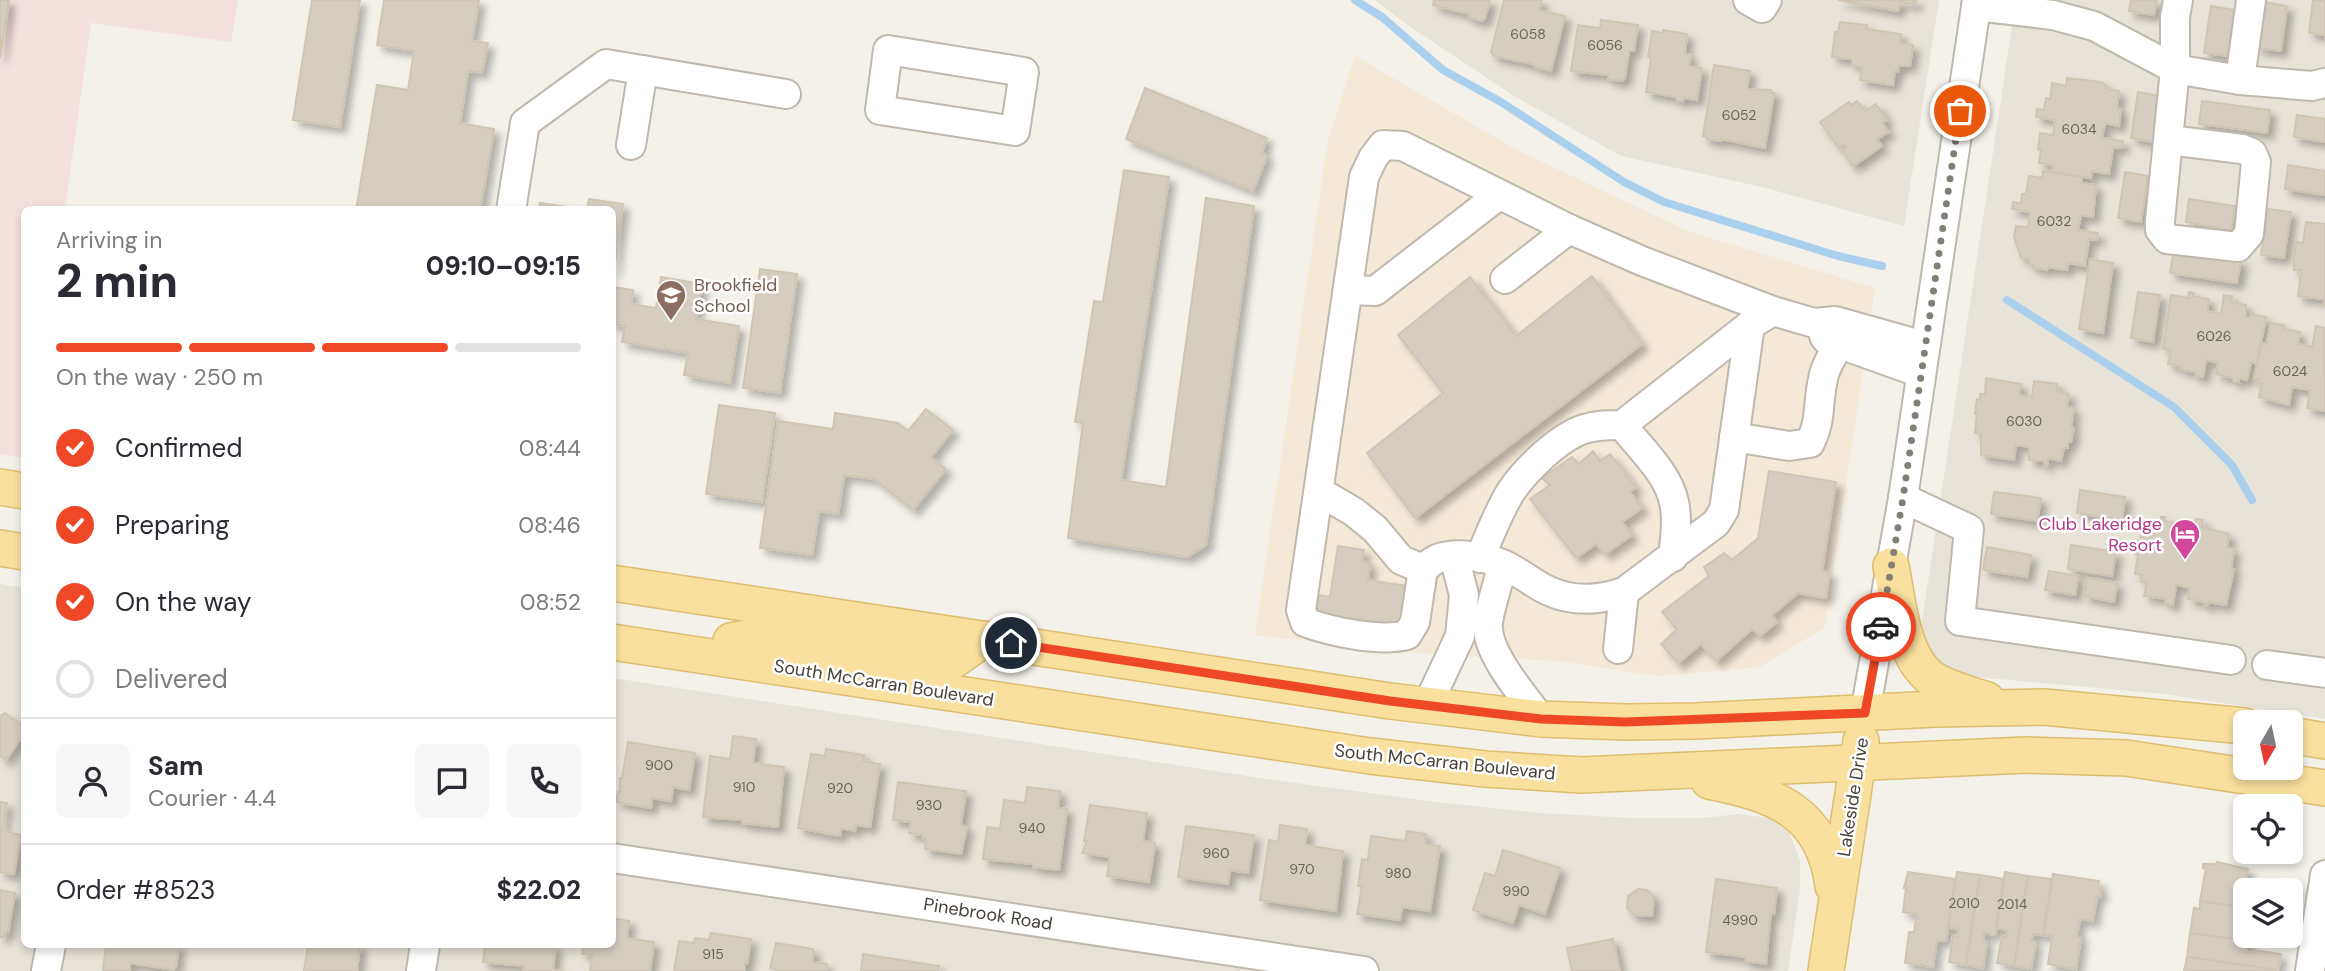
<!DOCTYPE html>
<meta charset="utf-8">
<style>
:root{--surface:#fff;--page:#f7f7f7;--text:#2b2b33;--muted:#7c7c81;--line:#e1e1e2;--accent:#ee4826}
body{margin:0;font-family:"DM Sans",sans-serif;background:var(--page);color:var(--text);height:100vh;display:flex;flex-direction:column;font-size:26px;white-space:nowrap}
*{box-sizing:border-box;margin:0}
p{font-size:23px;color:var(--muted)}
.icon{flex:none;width:38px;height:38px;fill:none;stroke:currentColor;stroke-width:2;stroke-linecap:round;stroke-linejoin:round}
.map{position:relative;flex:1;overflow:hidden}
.side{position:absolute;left:21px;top:206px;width:595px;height:742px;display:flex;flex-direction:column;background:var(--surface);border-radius:10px;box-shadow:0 4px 10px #0003}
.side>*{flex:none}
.needle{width:46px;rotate:189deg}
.controls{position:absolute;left:2233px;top:710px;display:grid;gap:14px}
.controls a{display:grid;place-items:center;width:70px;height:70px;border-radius:10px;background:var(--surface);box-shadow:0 4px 10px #0003;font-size:35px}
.pin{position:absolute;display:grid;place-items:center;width:60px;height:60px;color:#fff;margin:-30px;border:4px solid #fff;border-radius:50%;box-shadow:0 2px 7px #0007}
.courier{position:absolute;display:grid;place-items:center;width:70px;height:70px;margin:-35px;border:5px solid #ee4826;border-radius:50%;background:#fff;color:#222;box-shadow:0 2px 9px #0007}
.summary em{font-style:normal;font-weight:800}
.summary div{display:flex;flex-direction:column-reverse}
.summary{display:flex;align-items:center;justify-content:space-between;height:119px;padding:0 35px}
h1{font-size:46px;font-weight:800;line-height:52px}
.bar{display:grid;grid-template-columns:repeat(4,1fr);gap:10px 7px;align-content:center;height:84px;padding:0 35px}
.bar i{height:9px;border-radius:5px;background:var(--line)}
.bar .current{background:var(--accent)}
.bar p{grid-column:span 4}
.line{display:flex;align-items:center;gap:18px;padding:0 35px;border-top:2px solid var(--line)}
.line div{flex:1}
.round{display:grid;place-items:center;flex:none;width:74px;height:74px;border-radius:10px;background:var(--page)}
ol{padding:0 35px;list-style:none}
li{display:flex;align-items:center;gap:21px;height:77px}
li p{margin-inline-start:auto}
li .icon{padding:7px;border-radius:50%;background:var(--accent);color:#fff;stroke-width:4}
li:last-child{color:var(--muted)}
li i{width:38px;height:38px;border:4px solid var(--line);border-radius:50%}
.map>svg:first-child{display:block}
.residential{fill:#e8e3d8}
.commercial{fill:#f4e8d6}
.medical{fill:#f4e1de}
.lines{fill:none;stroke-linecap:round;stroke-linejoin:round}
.stream{stroke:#aad0ed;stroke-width:8}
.building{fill:#d5cdc0;stroke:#cfc5b3;stroke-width:2;filter:url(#shadow)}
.minor-casing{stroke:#bfb9ad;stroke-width:32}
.major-casing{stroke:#debe6e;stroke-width:38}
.minor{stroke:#fff;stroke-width:28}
.major{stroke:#f9e09e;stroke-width:35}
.done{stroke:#847f76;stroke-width:7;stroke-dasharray:0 12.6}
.route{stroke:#ee4826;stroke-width:9}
.labels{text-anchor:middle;stroke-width:5;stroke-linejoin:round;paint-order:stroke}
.number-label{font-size:14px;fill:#6a655a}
.education-label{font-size:18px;fill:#785e54;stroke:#fff;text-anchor:start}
.hotel-label{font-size:18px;fill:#b23c85;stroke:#fff;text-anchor:end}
.street-label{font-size:18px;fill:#474238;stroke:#fff}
</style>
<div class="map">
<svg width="2325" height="971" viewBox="0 0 2325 971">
<defs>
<filter id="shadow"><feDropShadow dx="6" dy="6" stdDeviation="3.5" flood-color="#0004"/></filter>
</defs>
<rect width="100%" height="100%" fill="#f4f1ea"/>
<g class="residential">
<path d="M1375 0H1939L1904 226 1762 187 1621 156 1514 96 1409 26Z"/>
<path d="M2016 0H2325V719L2164 694 1953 675 1932 659 1921 641 1923 615Z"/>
<path d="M0 584 24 588V945H612L613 678 1267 779 1436 802 1539 813 1634 818H1702L1740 814 1768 818 1789 832 1800 860V890L1788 971H0Z"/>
</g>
<path class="commercial" d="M1355 56 1517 150 1690 232 1875 288 1825 627 1760 667 1658 676 1558 661 1412 653 1255 635 1328 140Z"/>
<path class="medical" d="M0 0H238L231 42 91 23 65 210H24V458L0 454Z"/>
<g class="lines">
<g class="stream">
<path d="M1355 0 1382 17 1443 70 1501 102 1624 182 1664 202 1838 256 1882 266"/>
<path d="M2007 300 2174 407 2232 465 2252 500"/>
</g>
</g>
<g class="building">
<path d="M0 0H9L0 58Z"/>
<path d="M312 0H360L340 127 293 120Z"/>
<path d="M384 0H479L472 41 488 43 482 73 468 71 460 123 494 129 480 210H356L377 85 408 90 414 51 377 45Z"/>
<path d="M1434 0H1490L1485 19 1482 21 1468 17 1469 14 1433 5Z"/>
<path d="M1504 0H1542L1539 10 1565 16 1551 71 1536 67 1532 64 1494 56 1491 52Z"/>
<path d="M1838 0H1916L1915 5 1900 2 1898 11Z"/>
<path d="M2131 0H2157L2154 15 2129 11Z"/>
<path d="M2313 0 2325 1V39V35L2309 33Z"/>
<path d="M2264 2 2287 6 2281 51 2257 48Z"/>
<path d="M2211 6 2234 10 2228 56 2204 53Z"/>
<path d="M1601 20 1638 25 1634 51H1629L1625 78 1622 81 1608 79V75L1571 71 1578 25 1600 28Z"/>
<path d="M1840 22 1867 25 1866 29 1901 34 1900 43 1913 45 1910 66 1899 65 1898 72 1895 71 1893 85 1860 80 1862 67 1852 65V59L1832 57 1835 32H1838Z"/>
<path d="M1663 30 1687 34 1685 54 1691 55 1689 66 1702 68 1697 100 1683 98V101L1676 100V97L1646 92 1651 58 1648 57 1652 31 1663 33Z"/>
<path d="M1714 65 1750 71 1747 89 1771 90V93H1774L1765 148 1721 139V141L1707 139V137L1703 136Z"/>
<path d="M2067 78 2101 82 2106 85V89L2119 91 2117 108 2121 109 2119 126 2105 123 2102 138 2123 141 2122 148 2113 147 2109 174 2092 171 2091 178 2052 172 2053 165 2039 163 2041 150 2038 149 2040 133 2053 135 2055 120 2036 117 2037 109 2044 110 2046 98 2050 99 2052 83 2066 86Z"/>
<path d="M1145 88 1267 138 1262 152 1267 156 1253 191 1126 139Z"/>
<path d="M2138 92 2160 96 2153 142 2131 138Z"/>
<path d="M1857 101 1865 111 1876 104 1887 120 1882 123 1889 132 1877 139 1882 146 1853 166 1842 150 1846 147 1844 145 1839 148 1820 122 1849 102 1851 105Z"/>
<path d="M2202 101 2270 110 2267 133 2199 124Z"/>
<path d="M2297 115 2325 119V142L2294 137Z"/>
<path d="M2288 165 2325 171V195L2285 189Z"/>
<path d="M1124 170 1169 177 1121 480 1166 487 1206 198 1254 206 1206 545 1187 557 1068 538 1083 423 1075 422 1094 301 1103 302Z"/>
<path d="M2043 171 2082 177 2081 183 2096 185 2093 217 2081 215 2078 230 2098 233 2097 240 2089 239 2085 266 2068 263 2067 270 2048 267 2047 270 2033 267 2034 265 2029 264 2030 259 2021 258 2014 237 2016 226 2028 227 2030 212 2012 209 2013 202 2021 203 2022 194H2026L2029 176 2042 178Z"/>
<path d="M2125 172 2148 176 2141 222 2118 218Z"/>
<path d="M589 199 623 204 614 272 612 210H587Z"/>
<path d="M2189 199 2235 206 2231 230 2186 222Z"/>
<path d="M540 203 574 208V210H539Z"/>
<path d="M2268 209 2291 212 2284 258 2261 255Z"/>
<path d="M2306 222 2325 224V306L2324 299 2298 296 2301 270H2294V259L2296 242 2303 243Z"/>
<path d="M2174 250 2241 260 2237 283 2170 273Z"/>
<path d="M2090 259 2113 263 2103 333 2079 329Z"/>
<path d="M760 269 797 274 780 393 743 388Z"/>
<path d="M1592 276 1642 344 1415 518 1367 453 1443 393 1398 335 1470 277 1516 336Z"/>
<path d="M661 277 702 284 696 319 739 326 730 383 684 375 688 353 622 342 625 326 612 324V287L633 290 631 304 656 308Z"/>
<path d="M2138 292 2160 295 2153 342 2131 338Z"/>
<path d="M2189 292 2194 293 2193 296 2209 299 2207 311 2221 314 2224 295 2232 296 2231 302 2246 305V317H2250L2251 314 2266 317 2257 364 2251 362 2247 380 2238 378 2239 382 2233 381V378L2216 374 2218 363 2206 360 2203 377 2195 376V372L2180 369 2181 366 2168 364 2171 350 2163 349 2171 295 2188 298Z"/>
<path d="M2271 323 2284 325 2283 329 2300 332 2298 344 2312 347 2316 326 2324 328 2325 411 2307 408 2310 390 2292 387 2289 405 2259 397 2262 383H2257L2258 379H2254L2261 343 2267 344Z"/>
<path d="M1986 378 2021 384 2019 395 2032 397 2034 381 2057 384V391L2069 394 2067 407 2074 408 2071 428H2074L2071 442H2068V448H2064L2061 461 2048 458 2047 466 2044 465V461L2029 460V447L2016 445 2014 460 1981 455V434L1975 433 1977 414H1975L1977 399 1980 400V394H1985Z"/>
<path d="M719 405 775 413 762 502 706 494Z"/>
<path d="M926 409 953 430 931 457 946 469 913 510 874 479 844 475 838 514 819 511 812 555 760 548 778 421 833 429 835 413 898 423 908 431Z"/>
<path d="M1593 451 1600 461 1610 454 1636 487 1630 492 1642 508 1622 522 1632 535 1605 554 1596 544 1576 558 1530 499 1550 485 1542 478 1572 457 1579 464Z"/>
<path d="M1769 471 1836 482 1822 571 1830 573 1826 598 1798 593 1772 615 1777 622 1760 636 1752 629 1716 661 1701 644 1678 663 1661 644 1677 629 1662 612 1709 576 1704 567 1724 553 1732 560 1758 538Z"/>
<path d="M2080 490 2125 497 2122 520 2077 513Z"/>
<path d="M1994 492 2041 498 2037 521 1991 514Z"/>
<path d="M2161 517H2165L2164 521 2181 524 2179 536 2193 538 2196 519 2203 520 2202 527 2229 534 2227 548 2234 549 2231 569H2234L2226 605 2208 602 2207 606H2204L2205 602 2188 599 2190 588 2176 585 2173 605 2165 603 2166 599 2144 596 2147 583 2141 582 2142 575 2135 574 2138 555 2135 554 2137 541H2140L2141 536H2145L2148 522 2160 524Z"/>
<path d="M2071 545 2116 552 2112 576 2068 569Z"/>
<path d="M1338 546 1364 550 1362 561 1370 563 1368 580 1407 586 1400 628 1315 620 1319 595 1330 597Z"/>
<path d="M1987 547 2031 555 2027 577 1983 570Z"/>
<path d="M2049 571 2078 576 2075 595 2045 590Z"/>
<path d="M2087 578 2117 583 2114 602 2084 596Z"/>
<path d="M5 713 24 727V734L6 760 0 756V716Z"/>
<path d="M733 736 756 739 753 763 784 767 778 827 742 823V820L703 817 710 756 730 759Z"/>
<path d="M628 742 695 753 689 790 673 787 671 801 652 798 651 808 616 802 618 792H620V778H622Z"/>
<path d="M826 749 864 755 863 761 880 764 870 827 856 825 855 831 841 828 840 836 798 828 811 754 825 756Z"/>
<path d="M898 782 966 791 961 825 967 827 961 854 925 849 926 839 922 838V835L909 833 911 822 893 820Z"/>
<path d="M1027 787 1060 791 1058 808 1067 809 1059 870 1033 867V864L983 859 987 827 1000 829 1004 800 1025 803Z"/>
<path d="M0 802 7 803 2 831 21 835 14 874 0 872Z"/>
<path d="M1090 805 1147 813 1143 841 1155 843 1149 882 1107 876 1110 857 1082 853 1087 841H1084Z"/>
<path d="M1280 825 1307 829 1305 845 1343 851 1336 911 1260 900 1269 840 1278 842Z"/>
<path d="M1186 826 1254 835 1248 873 1230 870 1228 884 1178 877Z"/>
<path d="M1407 831 1426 834 1425 844 1440 846 1430 911 1402 907 1400 920 1357 914 1362 886H1358L1362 859 1368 860 1371 836 1405 841Z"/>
<path d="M1503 850 1560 868 1545 914 1519 905 1513 923 1473 910 1485 873 1495 876Z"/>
<path d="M2217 862 2248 869 2245 883 2263 886 2264 881 2296 886 2291 915V891H2245V908L2200 901 2206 868H2203V864H2217Z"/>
<path d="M1908 872 1956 879 1946 941 1937 940 1933 967 1905 963 1909 932H1914L1917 914 1903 912 1906 888H1904Z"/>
<path d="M1957 872 1980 875 1966 965 1949 962 1953 936 1958 937 1959 929 1948 927Z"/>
<path d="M2005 872 2028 876 2014 966 1997 963 2002 936 2006 937 2008 930 1996 928Z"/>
<path d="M2053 874 2099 881 2098 889H2101L2100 897 2097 896 2093 921 2080 919 2077 937H2081L2076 969 2048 964 2052 936 2043 935Z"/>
<path d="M1980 875 2004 879 1995 935 1984 933 1983 941 1987 942 1983 968 1966 965Z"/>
<path d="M2028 876 2052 879 2043 935 2033 934 2031 941 2036 942 2031 969 2014 966Z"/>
<path d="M1716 879 1777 888 1774 914 1771 913 1766 964 1745 961V957L1706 952Z"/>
<path d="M1638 889 1647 890 1654 897 1652 916H1635L1627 908 1628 896Z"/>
<path d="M0 890 15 893 8 932H6L4 937H0Z"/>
<path d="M2200 901 2245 908V936H2248V941L2190 933 2194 908 2200 909Z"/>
<path d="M612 918 629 921 627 938 654 942 650 971H590L592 955 582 954 584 945H612Z"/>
<path d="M711 933 751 939 747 964H745L744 971H674L679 941 694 943 695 938 709 940Z"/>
<path d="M2190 933 2248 941 2246 952 2253 953V950L2281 954 2278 970 2187 957Z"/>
<path d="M1613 939 1620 971H1572L1567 948Z"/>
<path d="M776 943 813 949V962L827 964 826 971H775V969L770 968Z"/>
<path d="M106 945H179L176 967 173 970 130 963V971L103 970Z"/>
<path d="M308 945H360L357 971H304Z"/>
<path d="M485 945H556L553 970 564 971H523L524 966 483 962Z"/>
<path d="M863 954 939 966 938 971H861Z"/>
<path d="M2187 957 2278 970V971H2184Z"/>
</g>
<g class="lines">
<g class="minor-casing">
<g id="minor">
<path d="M1748 0 1762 8 1767 0"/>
<path d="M1976 6 2053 15 2094 26 2175 69 2240 80 2312 86 2325 83"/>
<path d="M888 50 1024 72 1015 131 880 110Z"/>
<path d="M2240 80 2251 0"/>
<path d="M2169 140 2242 149 2252 153 2256 162 2249 234 2238 247 2167 239 2160 230V221L2175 69V17L2178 0"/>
<path d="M631 145 643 70"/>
<path d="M511 210 525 123 606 64 786 94"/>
<path d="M1505 279 1569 229"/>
<path d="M1349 290 1375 291 1499 195"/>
<path d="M1773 311 1750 325 1724 510 1716 523 1624 592C1600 600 1573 602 1549 591 1533 584 1519 571 1502 564 1484 556 1455 552 1437 559 1432 561 1427 566 1423 569L1415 622 1407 635C1380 642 1331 632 1305 622L1301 610 1364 177 1373 158 1383 145 1403 146 1569 229 1642 261 1773 311 1814 323 1835 321 1924 346"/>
<path d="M1824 336 1826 339 1921 373"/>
<path d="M1622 425C1639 447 1668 473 1674 502 1678 520 1675 538 1673 557"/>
<path d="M1734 437 1789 446 1810 443C1822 419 1817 404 1823 379 1825 366 1833 355 1840 344"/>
<path d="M1320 492 1354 512 1375 529 1401 560 1423 569"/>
<path d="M1903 498 1969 529 1960 621 2231 660"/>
<path d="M1480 558C1489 536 1498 513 1510 493 1524 471 1559 437 1584 429 1597 425 1609 425 1622 425L1750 325"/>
<path d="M1502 564C1499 584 1490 605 1488 623 1485 652 1524 696 1541 719"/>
<path d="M1618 649 1624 592"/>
<path d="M2267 665 2325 673"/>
<path d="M1427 706 1460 636 1464 595 1454 556"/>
<path d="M1865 713 1903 498 1977 0"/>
<path d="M612 858 1364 971"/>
<path d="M46 971 51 945"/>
<path d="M421 971 425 945"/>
<path d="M2310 971 2325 875"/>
</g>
</g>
<g class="major-casing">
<g id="major">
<path d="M0 487 24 491"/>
<path d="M0 548 24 552"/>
<path d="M1891 566C1898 600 1901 655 1931 678 1947 689 1969 694 1987 700"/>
<path d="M612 583 1390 701 1541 719 1625 722 1697 721 1935 709 2044 707 2245 726"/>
<path d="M731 641 746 638 947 665 984 639"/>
<path d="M612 642 1370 756 1485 769 1582 775 2026 755 2126 758 2325 788"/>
<path d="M2291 735 2325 741"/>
<path d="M1709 781C1775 794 1824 812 1833 886"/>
<path d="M1826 971 1861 741"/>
</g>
</g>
<use href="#minor" class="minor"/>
<use href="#major" class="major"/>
</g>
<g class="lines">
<path class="done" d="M1881 627 1903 498 1960 111"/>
<path class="route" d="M1011 643 1390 701 1541 719 1625 722 1865 713 1881 627"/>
</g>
<defs>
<g id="school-pin" transform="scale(1.575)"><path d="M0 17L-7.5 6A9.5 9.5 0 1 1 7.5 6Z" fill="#8d6e63" stroke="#fff"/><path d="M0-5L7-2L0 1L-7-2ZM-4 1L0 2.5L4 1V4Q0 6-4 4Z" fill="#fff"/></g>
<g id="hotel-pin" transform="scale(1.575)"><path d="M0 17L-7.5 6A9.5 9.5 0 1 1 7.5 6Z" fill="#d1479c" stroke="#fff"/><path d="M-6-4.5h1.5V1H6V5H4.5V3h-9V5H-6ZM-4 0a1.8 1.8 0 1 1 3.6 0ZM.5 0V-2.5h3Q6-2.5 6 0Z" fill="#fff"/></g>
</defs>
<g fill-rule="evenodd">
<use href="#school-pin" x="671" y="295"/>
<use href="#hotel-pin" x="2185" y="534"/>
</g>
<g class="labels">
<g class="number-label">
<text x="1528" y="39">6058</text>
<text x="1605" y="50">6056</text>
<text x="1739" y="120">6052</text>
<text x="2079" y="134">6034</text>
<text x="2054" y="226">6032</text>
<text x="2214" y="341">6026</text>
<text x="2290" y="376">6024</text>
<text x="2024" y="426">6030</text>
<text x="659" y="770">900</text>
<text x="744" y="792">910</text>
<text x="840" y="793">920</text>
<text x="929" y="810">930</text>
<text x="1032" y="833">940</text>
<text x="1216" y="858">960</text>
<text x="1302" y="874">970</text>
<text x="1398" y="878">980</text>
<text x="1516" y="896">990</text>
<text x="1964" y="908">2010</text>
<text x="2012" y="909">2014</text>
<text x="1740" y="925">4990</text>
<text x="713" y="959">915</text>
</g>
<g class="education-label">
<text x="694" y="291">Brookfield<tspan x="694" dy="21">School</tspan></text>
</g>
<g class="hotel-label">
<text x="2162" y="530">Club Lakeridge<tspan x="2162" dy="21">Resort</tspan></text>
</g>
<g class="street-label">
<text transform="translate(884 683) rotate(9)" y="6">South McCarran Boulevard</text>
<text transform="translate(1445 762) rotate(6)" y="6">South McCarran Boulevard</text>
<text transform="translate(1853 797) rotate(-81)" y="6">Lakeside Drive</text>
<text transform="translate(988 914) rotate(9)" y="6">Pinebrook Road</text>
</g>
</g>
</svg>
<div class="controls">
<a><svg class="needle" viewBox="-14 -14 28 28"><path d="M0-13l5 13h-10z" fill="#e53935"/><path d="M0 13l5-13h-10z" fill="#7c7c81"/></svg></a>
<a><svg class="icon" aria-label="locate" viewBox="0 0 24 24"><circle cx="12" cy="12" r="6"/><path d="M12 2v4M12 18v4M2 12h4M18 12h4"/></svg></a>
<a><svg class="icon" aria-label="layers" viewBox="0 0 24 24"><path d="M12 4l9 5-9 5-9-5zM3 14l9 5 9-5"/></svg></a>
</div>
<div class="pin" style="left:1960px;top:111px;background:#ea580c"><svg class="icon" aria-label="bag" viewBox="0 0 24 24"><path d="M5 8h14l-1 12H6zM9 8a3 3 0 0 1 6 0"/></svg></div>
<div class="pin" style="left:1011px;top:643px;background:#1f2937"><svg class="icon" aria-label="home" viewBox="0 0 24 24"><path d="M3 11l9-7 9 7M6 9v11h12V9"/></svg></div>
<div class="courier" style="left:1881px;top:627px"><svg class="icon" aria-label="car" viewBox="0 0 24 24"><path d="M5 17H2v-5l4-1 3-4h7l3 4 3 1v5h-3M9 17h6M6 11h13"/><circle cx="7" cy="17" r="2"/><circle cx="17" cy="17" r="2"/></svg></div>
<section class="side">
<div class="summary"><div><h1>2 min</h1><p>Arriving in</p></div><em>09:10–09:15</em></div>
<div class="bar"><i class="current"></i><i class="current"></i><i class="current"></i><i></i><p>On the way · 250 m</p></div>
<ol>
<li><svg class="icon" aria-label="check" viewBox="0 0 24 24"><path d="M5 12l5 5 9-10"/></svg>Confirmed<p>08:44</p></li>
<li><svg class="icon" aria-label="check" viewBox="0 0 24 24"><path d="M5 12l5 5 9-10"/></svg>Preparing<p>08:46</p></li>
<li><svg class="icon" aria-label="check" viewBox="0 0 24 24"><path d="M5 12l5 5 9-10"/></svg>On the way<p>08:52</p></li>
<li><i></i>Delivered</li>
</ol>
<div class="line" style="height:126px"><a class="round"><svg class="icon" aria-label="person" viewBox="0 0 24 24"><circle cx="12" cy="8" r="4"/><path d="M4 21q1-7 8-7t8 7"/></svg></a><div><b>Sam</b><p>Courier · 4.4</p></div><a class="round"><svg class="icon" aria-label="chat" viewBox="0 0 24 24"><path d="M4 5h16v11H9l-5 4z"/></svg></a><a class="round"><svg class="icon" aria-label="phone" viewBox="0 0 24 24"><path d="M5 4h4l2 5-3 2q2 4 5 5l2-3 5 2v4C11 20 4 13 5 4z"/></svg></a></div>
<div class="line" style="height:91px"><div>Order #8523</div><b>$22.02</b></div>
</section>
</div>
